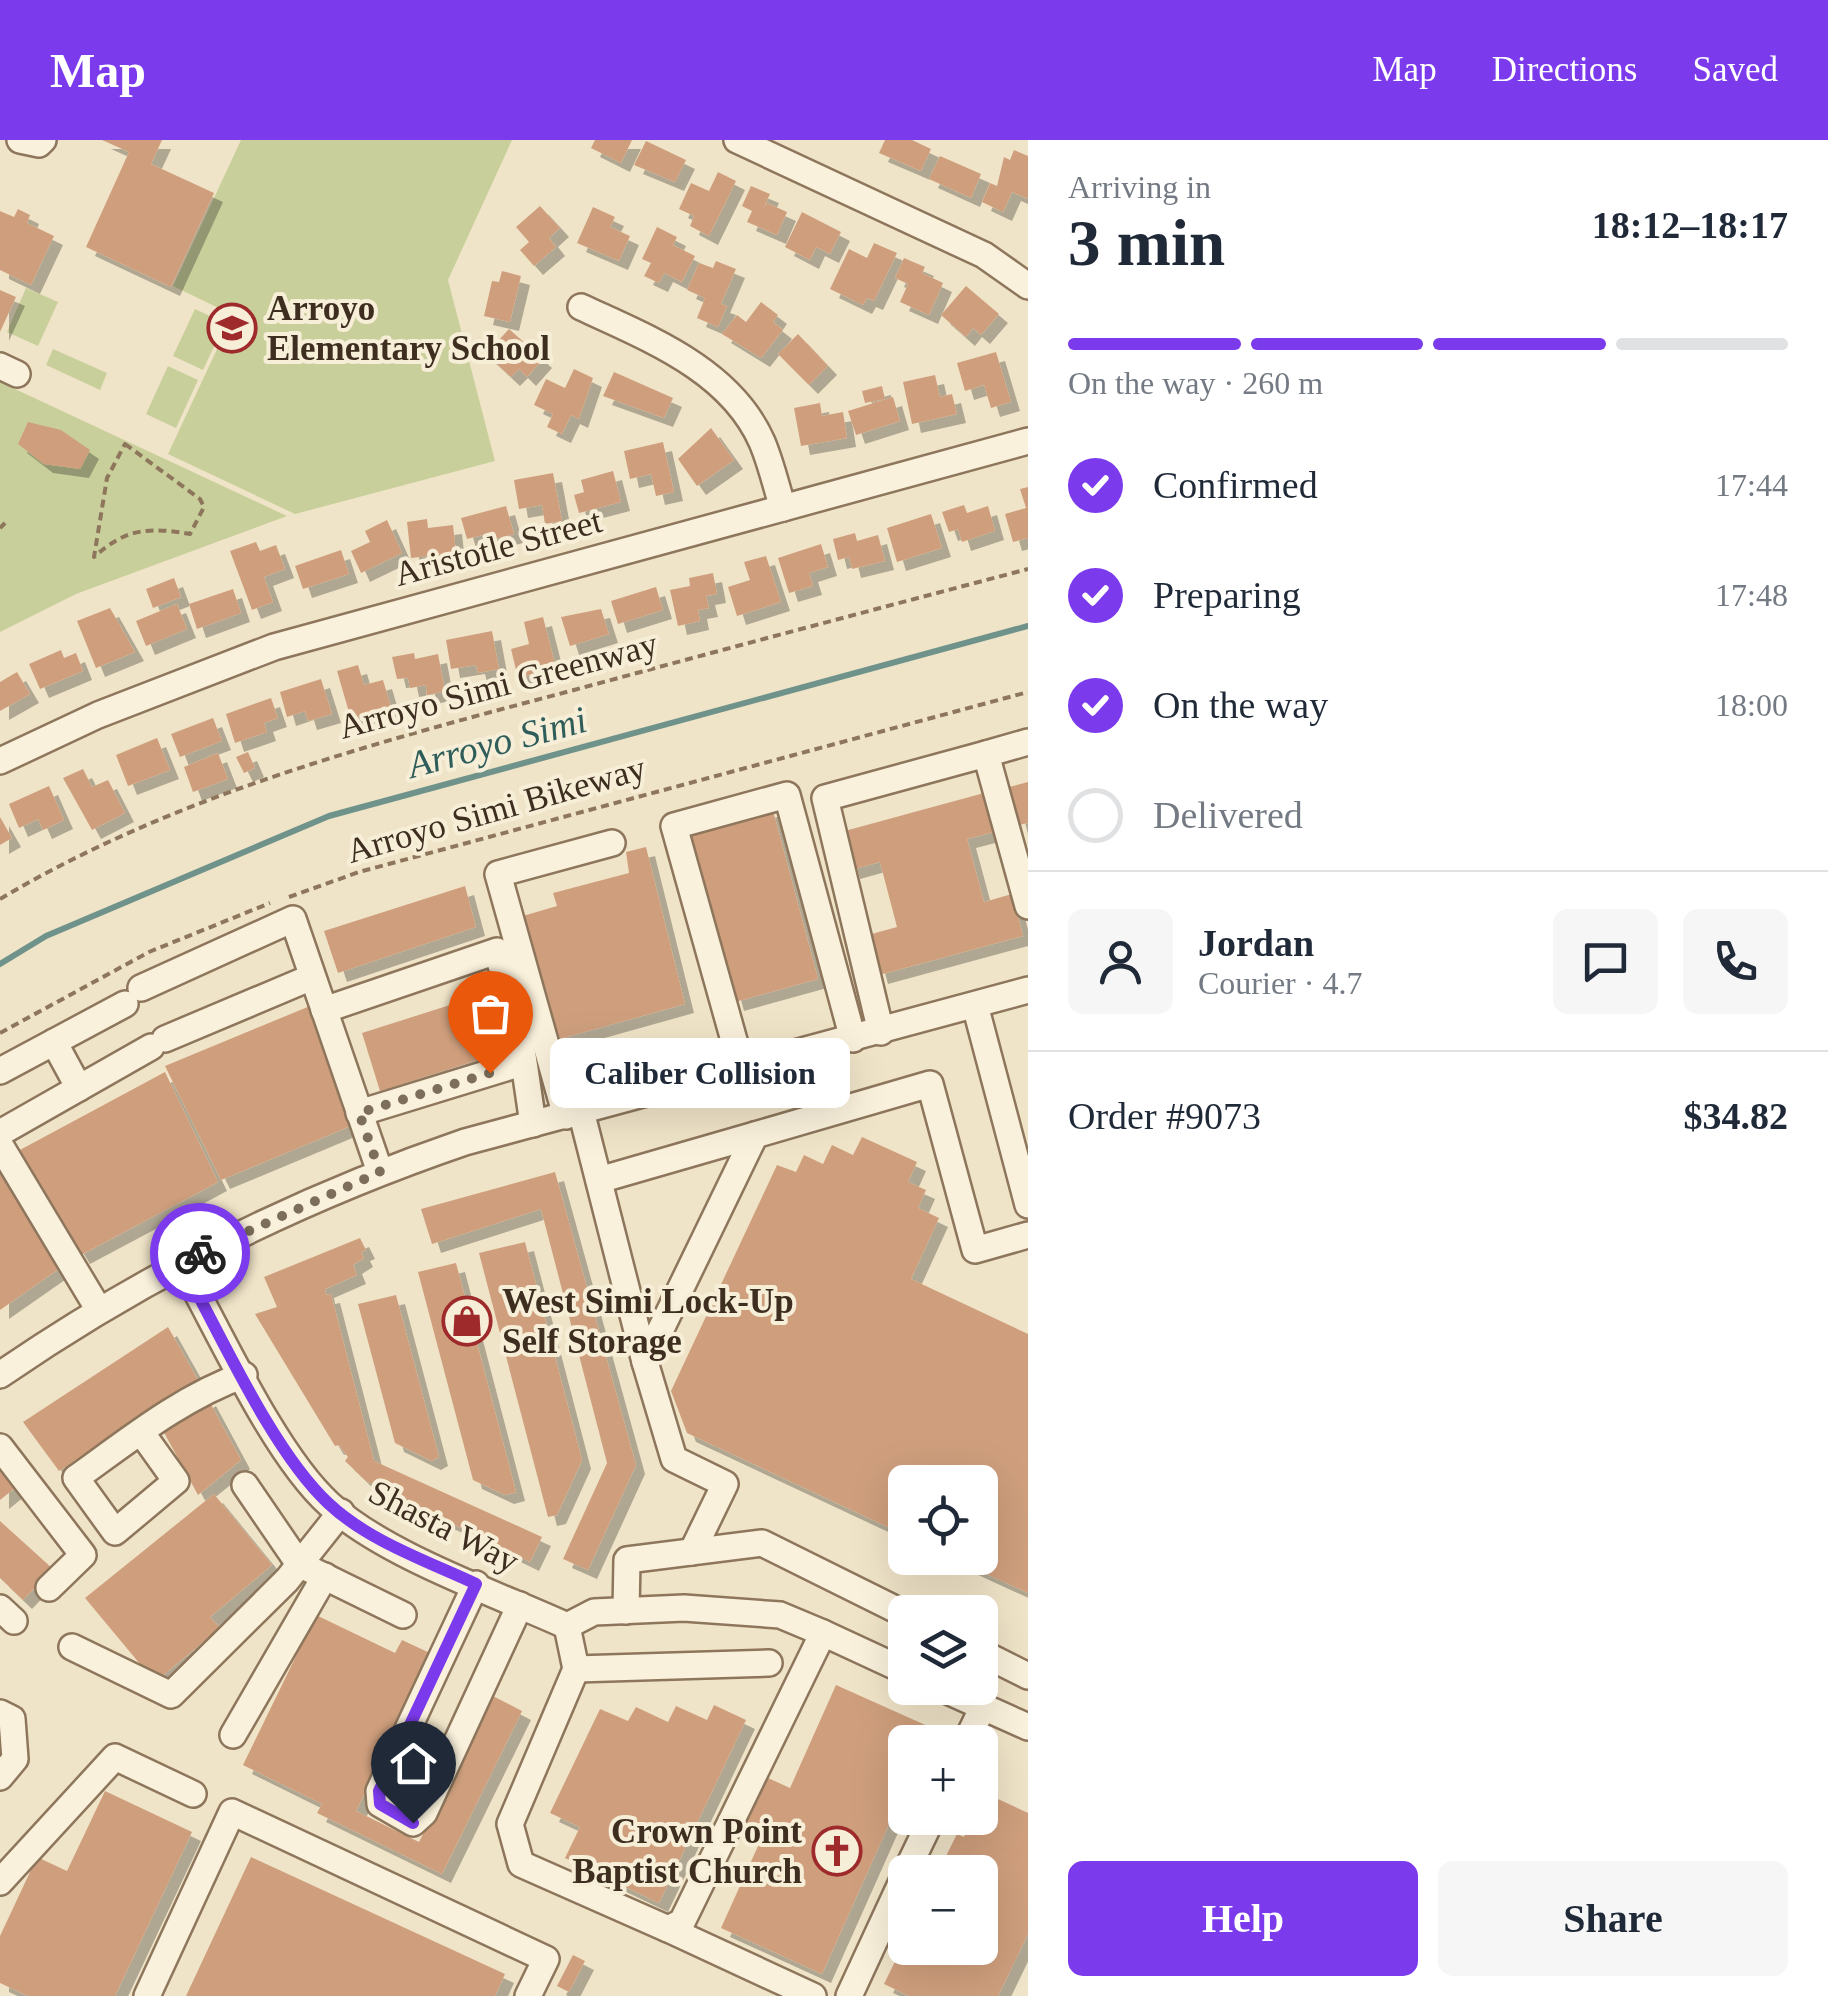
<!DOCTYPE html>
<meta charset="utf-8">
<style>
:root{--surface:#fff;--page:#f6f6f7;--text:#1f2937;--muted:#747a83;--line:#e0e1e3;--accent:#7c3aed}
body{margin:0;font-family:Georgia,serif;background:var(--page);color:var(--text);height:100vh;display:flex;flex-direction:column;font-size:38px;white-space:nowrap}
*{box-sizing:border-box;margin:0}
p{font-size:32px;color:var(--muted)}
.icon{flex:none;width:55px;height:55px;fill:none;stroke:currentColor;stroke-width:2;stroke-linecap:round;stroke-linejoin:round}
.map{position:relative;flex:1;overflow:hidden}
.panel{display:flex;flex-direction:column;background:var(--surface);width:800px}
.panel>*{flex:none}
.controls{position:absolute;left:888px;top:1325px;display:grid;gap:20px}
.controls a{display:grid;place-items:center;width:110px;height:110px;border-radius:15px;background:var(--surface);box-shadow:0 10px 40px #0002;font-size:50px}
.pin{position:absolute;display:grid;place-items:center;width:85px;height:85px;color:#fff;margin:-102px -42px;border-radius:50% 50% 50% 0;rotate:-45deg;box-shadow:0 0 10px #0007}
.pin .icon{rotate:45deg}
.courier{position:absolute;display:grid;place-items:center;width:100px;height:100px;margin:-50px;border:8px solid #7c3aed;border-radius:50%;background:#fff;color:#222;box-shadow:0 2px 12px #0007}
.bubble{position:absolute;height:70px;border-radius:15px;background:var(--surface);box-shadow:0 10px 40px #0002;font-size:32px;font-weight:700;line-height:70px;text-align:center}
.overview em{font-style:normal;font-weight:700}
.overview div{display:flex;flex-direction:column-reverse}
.overview{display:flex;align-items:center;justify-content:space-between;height:170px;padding:0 40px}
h1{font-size:65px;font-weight:700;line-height:75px}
.bar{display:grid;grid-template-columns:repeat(4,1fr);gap:15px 10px;align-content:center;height:120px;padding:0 40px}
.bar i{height:12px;border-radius:8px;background:var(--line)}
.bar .selected{background:var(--accent)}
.bar p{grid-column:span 4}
.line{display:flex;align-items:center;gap:25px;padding:0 40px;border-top:2px solid var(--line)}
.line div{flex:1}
.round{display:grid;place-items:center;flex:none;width:105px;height:105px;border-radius:15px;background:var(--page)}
ol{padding:0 40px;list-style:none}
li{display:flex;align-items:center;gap:30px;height:110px}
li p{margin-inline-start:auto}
li .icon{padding:10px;border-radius:50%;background:var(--accent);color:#fff;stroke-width:4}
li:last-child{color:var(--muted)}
li i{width:55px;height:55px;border:5px solid var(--line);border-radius:50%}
.primary-button{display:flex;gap:20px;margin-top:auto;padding:20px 40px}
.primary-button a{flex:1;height:115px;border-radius:15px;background:var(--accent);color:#fff;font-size:40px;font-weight:700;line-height:115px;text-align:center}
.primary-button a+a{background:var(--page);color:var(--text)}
header{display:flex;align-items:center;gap:60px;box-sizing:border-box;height:140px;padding:0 50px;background:var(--accent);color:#fff}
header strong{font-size:48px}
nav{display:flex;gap:55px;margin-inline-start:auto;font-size:35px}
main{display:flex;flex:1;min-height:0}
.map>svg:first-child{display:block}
.green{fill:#c9cf9b}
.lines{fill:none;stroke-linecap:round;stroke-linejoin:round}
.stream{stroke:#6f938a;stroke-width:6}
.building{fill:#cf9f7d;filter:url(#shadow)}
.minor-casing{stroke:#8d765c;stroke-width:30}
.path{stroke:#8d765c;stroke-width:4;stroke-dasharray:8 5;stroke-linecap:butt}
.minor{stroke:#faf1dc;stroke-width:25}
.done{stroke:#7c6e5b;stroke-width:10;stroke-dasharray:0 18}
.route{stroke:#7c3aed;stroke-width:12}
.labels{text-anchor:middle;stroke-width:8;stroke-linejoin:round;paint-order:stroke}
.poi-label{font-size:35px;font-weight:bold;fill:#3d2e20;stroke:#f7eed8;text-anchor:start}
.street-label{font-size:35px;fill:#3d2e20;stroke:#f7eed8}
.water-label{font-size:38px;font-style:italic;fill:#2f5d5a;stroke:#f7eed8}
</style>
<header>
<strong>Map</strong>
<nav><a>Map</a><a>Directions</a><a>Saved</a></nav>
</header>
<main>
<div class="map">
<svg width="1028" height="1856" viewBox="0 0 1028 1856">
<defs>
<filter id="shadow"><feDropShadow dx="9" dy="9" stdDeviation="0" flood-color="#0004"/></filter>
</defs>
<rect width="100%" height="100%" fill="#f0e4c8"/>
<g class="green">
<path d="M241 0H512L448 140 495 321 295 374 168 314 233 175 173 146Z"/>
<path d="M26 148 58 162 38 206 7 192Z"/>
<path d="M195 169 225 183 203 230 173 216Z"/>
<path d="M53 209 107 233 100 250 46 225Z"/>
<path d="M168 226 198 240 176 288 146 274Z"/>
<path d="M0 242 287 376 76 454 0 492Z"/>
</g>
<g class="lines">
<path class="stream" d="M0 824 46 796 329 676 1028 486"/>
</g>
<g class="building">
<path d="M102 0H162L151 24 214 53 171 147 86 107 129 12Z"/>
<path d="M595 0H632L621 23 591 8Z"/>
<path d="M885 0H912L931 9 921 31 879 13Z"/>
<path d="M646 1 686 20 675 42 634 25Z"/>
<path d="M1014 10 1028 16V59L1012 52 1003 72 982 62 990 43 997 46 1004 17 1010 20Z"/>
<path d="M940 16 981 34 971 58 929 39Z"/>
<path d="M718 32 736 41 709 96 690 86 694 76 679 69 691 43 709 51Z"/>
<path d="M751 46 770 54 763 69 767 63 787 72 777 95 747 82 752 71 742 66Z"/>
<path d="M540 66 560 88 549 98 556 107 534 126 520 110 529 102 516 87Z"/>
<path d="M593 67 615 77 610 87 630 96 619 121 577 103Z"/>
<path d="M18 69 30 75 27 83 54 96 31 145 0 130V71L14 77Z"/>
<path d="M802 72 841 92 830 114 816 107 810 120 785 107Z"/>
<path d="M657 87 677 97 673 105 695 116 682 142 664 133 659 143 644 136 651 123 642 119Z"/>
<path d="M874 103 897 113 874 161 867 158 863 165 830 149 849 109 867 118Z"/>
<path d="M904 118 925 127 922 133 943 143 929 175 900 162 908 144 895 138Z"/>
<path d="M716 121 736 129 721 164 727 166 718 187 697 178 705 158 687 150 699 123 713 128Z"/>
<path d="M502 131 521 136 510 182 484 176 492 141 499 142Z"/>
<path d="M966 146 999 174 981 195 973 188 966 197 941 175Z"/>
<path d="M0 150 16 157 0 192Z"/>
<path d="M761 162 778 175 773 182 783 190 761 218 722 194 737 175 746 182Z"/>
<path d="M509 189 543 219 527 237 519 229 511 237 486 214Z"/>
<path d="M798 194 828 226 809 245 778 214Z"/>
<path d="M996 212 1011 262 991 268 984 245 965 251 957 223Z"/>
<path d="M574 229 593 238 579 279 571 275 562 294 547 287 553 274 534 265 546 239 565 248Z"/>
<path d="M614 232 673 258 664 278 603 256Z"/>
<path d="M935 235 940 257 952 254 957 274 912 284 903 242Z"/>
<path d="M882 246 885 259 865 263 862 251Z"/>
<path d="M893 257 900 281 856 295 848 271Z"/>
<path d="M820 263 822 276 843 272 847 298 801 306 794 268Z"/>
<path d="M28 282 61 290 90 310 80 329 44 324 18 304Z"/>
<path d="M711 288 734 320 697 346 678 319Z"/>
<path d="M663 302 674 352 656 356 651 334 630 339 624 311Z"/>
<path d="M613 331 621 362 579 373 574 355 584 352 581 340Z"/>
<path d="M553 333 562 381 545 384 542 365 519 369 514 340Z"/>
<path d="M1028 347V398L1013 402 1005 374 1026 368 1020 349Z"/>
<path d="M964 365 967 373 988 366 995 391 962 402 958 389 949 392 942 372Z"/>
<path d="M506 366 514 394 492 400 490 393 467 399 461 378Z"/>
<path d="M931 374 942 408 897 422 887 388Z"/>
<path d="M427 379 428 388 453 385 456 413 411 418 407 382Z"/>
<path d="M387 380 402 413 361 433 351 411 370 402 365 391Z"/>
<path d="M855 393 857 401 878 395 885 421 852 429 849 417 838 420 833 399Z"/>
<path d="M256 402 260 411 276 405 285 429 264 437 273 462 252 470 230 411Z"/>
<path d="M821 404 828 427 809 433 813 446 789 453 778 418Z"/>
<path d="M341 410 349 434 303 449 295 426Z"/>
<path d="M766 416 781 462 737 476 728 447 750 440 744 422Z"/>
<path d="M713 433 717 454 706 456 709 468 698 470 700 481 678 486 670 450 690 446 689 438Z"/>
<path d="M174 438 181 457 153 468 146 449Z"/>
<path d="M656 447 663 470 618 484 611 461Z"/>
<path d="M233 449 241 473 197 489 189 464Z"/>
<path d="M177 464 187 489 146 506 136 481Z"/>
<path d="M110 468 135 512 96 528 77 481Z"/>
<path d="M601 469 609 494 570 506 561 477Z"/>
<path d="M543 477 556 528 518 538 511 509 529 504 524 482Z"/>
<path d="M492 491 499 529 478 533 476 525 451 529 446 500Z"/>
<path d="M61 510 64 518 76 513 83 531 40 549 29 524Z"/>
<path d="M414 513 415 519 438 514 445 551 427 555 426 545 410 548 408 538 397 539 392 517Z"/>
<path d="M358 525 364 545 383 540 391 567 351 579 337 531Z"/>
<path d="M17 532 30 554 0 571V542Z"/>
<path d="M321 539 332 574 308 581 305 571 287 577 280 552Z"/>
<path d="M271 558 278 578 264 583 267 592 235 603 226 574Z"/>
<path d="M213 578 222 601 180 617 171 594Z"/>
<path d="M157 598 170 630 128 646 116 615Z"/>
<path d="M248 612 255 628 244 633 236 617Z"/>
<path d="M218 613 228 639 193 652 184 627Z"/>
<path d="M83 629 92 647 108 640 125 673 92 690 63 638Z"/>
<path d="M1028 642V683L1019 685 1009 647Z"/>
<path d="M49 646 64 680 43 690 38 679 19 688 9 664Z"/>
<path d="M984 653 994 692 967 699 984 762 1012 754 1023 796 879 835 868 795 897 787 880 722 851 730 841 692Z"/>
<path d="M772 667 818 839 735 862 689 690Z"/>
<path d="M0 677 12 698 0 705Z"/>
<path d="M646 707 685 864 549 902 516 778 557 766 553 753 629 733 626 712Z"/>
<path d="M465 746 476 787 338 833 324 791Z"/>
<path d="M494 851 512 909 380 951 362 893Z"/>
<path d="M310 866 353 985 221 1040 165 926Z"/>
<path d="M165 932 218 1042 81 1115 18 1011Z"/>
<path d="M862 997 917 1022 908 1042 926 1050 918 1068 939 1078 911 1139 1028 1194V1453L952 1418H980V1342H905V1395L687 1293 671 1251 777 1025 796 1032 804 1015 823 1024 832 1005 853 1015Z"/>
<path d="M0 1025 63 1126 0 1170Z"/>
<path d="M555 1032 636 1325 588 1430 563 1419 607 1323 541 1069 432 1104 421 1069Z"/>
<path d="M360 1098 366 1110 361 1112 364 1118 353 1125 357 1135 325 1149 326 1155 331 1154 374 1321 542 1397 530 1422 366 1341 345 1321 348 1317 339 1305 335 1306 255 1174 277 1167 264 1137Z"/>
<path d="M525 1102 582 1320 557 1375 548 1377 479 1113Z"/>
<path d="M456 1123 516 1352 505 1355 473 1340 418 1132Z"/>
<path d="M396 1155 439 1317 432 1321 395 1303 358 1164Z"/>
<path d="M168 1187 198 1240 59 1331 23 1282Z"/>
<path d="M207 1257 241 1320 198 1355 161 1287Z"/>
<path d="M0 1326 15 1348 0 1360Z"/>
<path d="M214 1354 272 1425 210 1477 220 1488 155 1542 85 1458Z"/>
<path d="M0 1381 53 1429 23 1460 0 1438Z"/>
<path d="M316 1475 395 1513 402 1500 432 1514 356 1671 419 1702 491 1555 522 1571 442 1734 317 1673 322 1664 243 1625Z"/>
<path d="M836 1545 932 1588 925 1602H905V1648L822 1834 721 1788 763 1695 734 1682 757 1633 790 1648Z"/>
<path d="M714 1565 746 1580 659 1763 565 1718 580 1687 550 1673 600 1569 628 1581 636 1567 668 1582 676 1566 707 1580Z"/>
<path d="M105 1651 192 1692 115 1856H28L0 1843V1796L37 1717 67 1731Z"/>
<path d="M985 1653 1028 1673V1794L998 1856H909L884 1844 905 1801V1808H980V1732H938L957 1694 964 1697 973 1678H980Z"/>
<path d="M251 1717 505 1834 495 1856H186Z"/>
<path d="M573 1815 585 1821 569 1852 557 1846Z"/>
</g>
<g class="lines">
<g class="minor-casing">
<g id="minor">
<path d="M20 0 39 4 43 0"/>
<path d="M737 0 984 115 1028 146"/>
<path d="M581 167C647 198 730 229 762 302 771 323 776 346 783 368"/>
<path d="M0 226 17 234"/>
<path d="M986 614 1028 602"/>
<path d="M0 621 98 575 274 507 1028 301"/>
<path d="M141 848 293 779 380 1032"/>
<path d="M975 865 1028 1065"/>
<path d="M324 870 497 811 519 888 533 984"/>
<path d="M881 892 825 658 986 614 1028 766"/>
<path d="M165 899 312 837"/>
<path d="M54 902 79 948"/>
<path d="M742 929 674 686 787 655 853 899"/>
<path d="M0 931 125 864"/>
<path d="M581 971 645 1222 755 995 930 944 975 1110 1028 1095"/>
<path d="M359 973 522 923"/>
<path d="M566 976 498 734 612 703"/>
<path d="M0 993 151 907"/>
<path d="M0 1005 99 1170"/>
<path d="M599 1040 755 995"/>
<path d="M181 1123C219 1191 274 1314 329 1364 384 1415 497 1454 567 1486"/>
<path d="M645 1222 674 1319 725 1344 692 1412"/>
<path d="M0 1235C145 1135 298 1059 465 1002L1028 850"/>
<path d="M141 1292 176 1341 115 1392 76 1338C129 1300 182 1257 244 1235"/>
<path d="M0 1307 83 1415 49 1448"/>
<path d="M245 1345 299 1424 403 1475"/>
<path d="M476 1444 379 1651 380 1664 413 1683 424 1673 520 1465"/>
<path d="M0 1468 14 1481"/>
<path d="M684 1468 780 1475 823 1493 682 1782 668 1789 521 1724 510 1684 576 1529 567 1486 594 1472Z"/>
<path d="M626 1471 627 1420 762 1403 905 1474"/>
<path d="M823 1493 905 1531"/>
<path d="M72 1507 171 1555 287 1440 341 1372"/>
<path d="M980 1512 1028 1536"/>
<path d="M576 1529 769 1523"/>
<path d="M941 1548 1028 1587"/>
<path d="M0 1573 12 1579 15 1619 0 1637"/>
<path d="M233 1595 325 1436"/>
<path d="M966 1602 983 1567"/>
<path d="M906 1732 932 1678"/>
<path d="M0 1742 115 1617 193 1654"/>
<path d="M668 1789 813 1856"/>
<path d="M147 1856 232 1672 546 1819 528 1856"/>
<path d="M849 1856 905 1735"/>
</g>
</g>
<g class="path">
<path d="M125 304 200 359 204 367 190 394C149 387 126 388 94 417L107 338Z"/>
<path d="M0 388 5 383"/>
<path d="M289 757 359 732 1028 552"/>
<path d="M0 759C177 654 377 602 574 550 725 509 876 469 1028 429"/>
<path d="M0 893 149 812 270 763"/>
</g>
<use href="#minor" class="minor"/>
</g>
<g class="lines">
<path class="done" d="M200 1113 380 1032 359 973 490 933"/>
<path class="route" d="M200 1113 181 1123C220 1193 272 1311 328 1363 368 1401 427 1421 476 1444L379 1651 380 1664 413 1683"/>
</g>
<defs>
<g id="school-ring" transform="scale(2.5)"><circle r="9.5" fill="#f7eed8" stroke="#9e2a2b" stroke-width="1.5"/><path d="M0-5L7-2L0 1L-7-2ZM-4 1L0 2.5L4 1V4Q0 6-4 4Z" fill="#9e2a2b"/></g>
<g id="shop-ring" transform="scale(2.5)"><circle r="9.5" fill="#f7eed8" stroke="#9e2a2b" stroke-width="1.5"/><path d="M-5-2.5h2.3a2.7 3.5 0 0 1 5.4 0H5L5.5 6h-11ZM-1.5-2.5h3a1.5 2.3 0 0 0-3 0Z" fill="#9e2a2b"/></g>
<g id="church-ring" transform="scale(2.5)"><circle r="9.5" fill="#f7eed8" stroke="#9e2a2b" stroke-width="1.5"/><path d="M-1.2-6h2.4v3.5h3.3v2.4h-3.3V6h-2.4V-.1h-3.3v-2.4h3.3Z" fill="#9e2a2b"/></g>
</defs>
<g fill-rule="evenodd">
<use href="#school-ring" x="232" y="188"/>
<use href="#shop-ring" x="467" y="1181"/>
<use href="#church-ring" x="837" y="1711"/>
</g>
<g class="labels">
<g class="poi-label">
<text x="267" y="180">Arroyo<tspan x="267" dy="40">Elementary School</tspan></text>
<text x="502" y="1173">West Simi Lock-Up<tspan x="502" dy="40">Self Storage</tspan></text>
<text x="802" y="1703" text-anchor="end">Crown Point<tspan x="802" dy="40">Baptist Church</tspan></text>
</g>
<g class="street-label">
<text transform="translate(498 407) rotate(-15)" y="12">Aristotle Street</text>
<text transform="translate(498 545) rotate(-15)" y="12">Arroyo Simi Greenway</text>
<text transform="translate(496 669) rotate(-16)" y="12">Arroyo Simi Bikeway</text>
<text transform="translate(444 1386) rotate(27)" y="12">Shasta Way</text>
</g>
<g class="water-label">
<text transform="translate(497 602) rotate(-15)" y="13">Arroyo Simi</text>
</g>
</g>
</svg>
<div class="controls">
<a><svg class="icon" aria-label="locate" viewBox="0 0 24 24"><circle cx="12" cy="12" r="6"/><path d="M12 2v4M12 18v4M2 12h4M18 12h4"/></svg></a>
<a><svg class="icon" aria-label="layers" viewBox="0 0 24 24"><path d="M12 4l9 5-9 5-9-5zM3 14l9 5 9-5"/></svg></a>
<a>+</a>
<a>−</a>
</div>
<div class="pin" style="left:490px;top:933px;background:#ea580c"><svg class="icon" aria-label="bag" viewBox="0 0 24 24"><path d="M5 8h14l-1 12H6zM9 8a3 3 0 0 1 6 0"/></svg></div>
<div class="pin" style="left:413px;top:1683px;background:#1f2937"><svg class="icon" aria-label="home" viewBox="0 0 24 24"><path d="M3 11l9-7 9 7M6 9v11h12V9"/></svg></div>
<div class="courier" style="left:200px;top:1113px"><svg class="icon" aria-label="bike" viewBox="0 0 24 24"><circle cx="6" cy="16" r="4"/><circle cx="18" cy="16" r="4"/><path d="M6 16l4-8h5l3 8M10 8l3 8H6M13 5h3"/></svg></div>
<div class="bubble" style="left:550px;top:898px;width:300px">Caliber Collision</div>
</div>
<section class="panel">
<div class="overview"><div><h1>3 min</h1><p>Arriving in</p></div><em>18:12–18:17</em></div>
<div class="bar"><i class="selected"></i><i class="selected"></i><i class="selected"></i><i></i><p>On the way · 260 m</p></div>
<ol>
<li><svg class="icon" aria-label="check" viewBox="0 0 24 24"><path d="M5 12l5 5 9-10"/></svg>Confirmed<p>17:44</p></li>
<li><svg class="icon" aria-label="check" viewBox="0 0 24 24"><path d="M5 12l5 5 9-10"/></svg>Preparing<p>17:48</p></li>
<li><svg class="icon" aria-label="check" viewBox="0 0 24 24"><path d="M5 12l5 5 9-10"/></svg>On the way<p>18:00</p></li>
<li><i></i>Delivered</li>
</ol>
<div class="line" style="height:180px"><a class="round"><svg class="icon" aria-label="person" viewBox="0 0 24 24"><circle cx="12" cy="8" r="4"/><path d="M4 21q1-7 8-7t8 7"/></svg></a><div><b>Jordan</b><p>Courier · 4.7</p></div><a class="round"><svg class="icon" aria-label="chat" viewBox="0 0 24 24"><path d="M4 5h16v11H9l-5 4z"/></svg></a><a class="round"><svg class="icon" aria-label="phone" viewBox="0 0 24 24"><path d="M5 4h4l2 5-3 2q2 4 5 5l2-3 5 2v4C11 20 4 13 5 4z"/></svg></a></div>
<div class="line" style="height:130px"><div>Order #9073</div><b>$34.82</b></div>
<div class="primary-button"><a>Help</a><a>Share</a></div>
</section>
</main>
